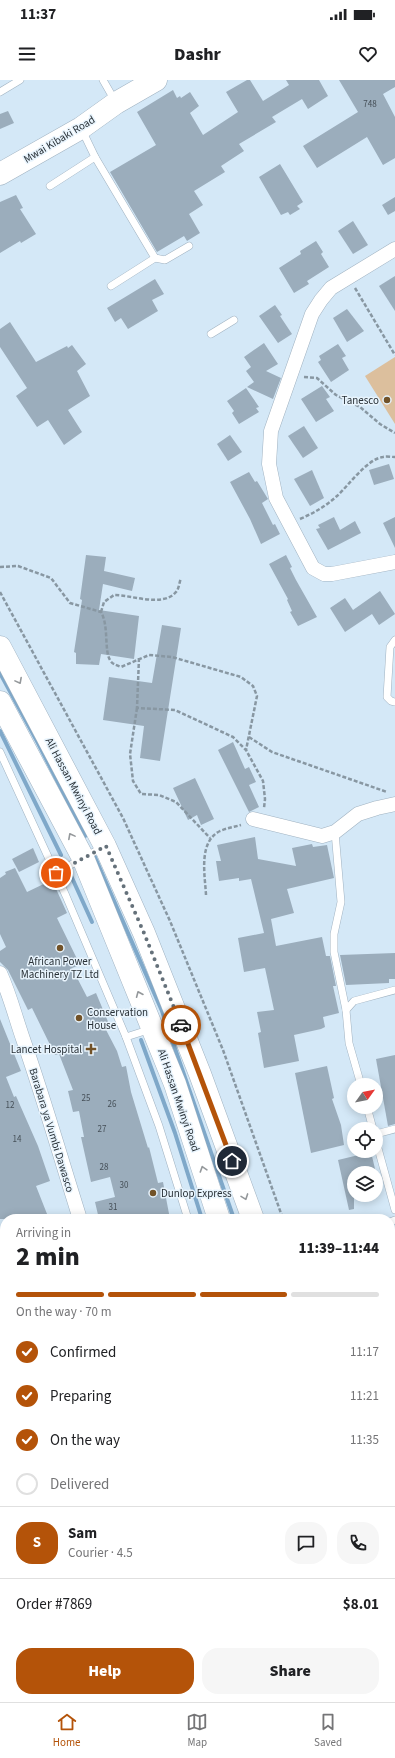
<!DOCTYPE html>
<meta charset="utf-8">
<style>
:root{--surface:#fff;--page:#f6f6f6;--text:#202124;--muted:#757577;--line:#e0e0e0;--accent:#b45309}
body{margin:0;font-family:"Source Sans 3",sans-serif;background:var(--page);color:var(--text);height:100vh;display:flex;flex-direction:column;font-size:15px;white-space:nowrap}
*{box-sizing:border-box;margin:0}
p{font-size:13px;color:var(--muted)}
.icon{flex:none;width:22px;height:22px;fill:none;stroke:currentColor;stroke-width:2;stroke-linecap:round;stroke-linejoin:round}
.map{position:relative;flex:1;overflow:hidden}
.panel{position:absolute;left:0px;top:1134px;width:395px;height:488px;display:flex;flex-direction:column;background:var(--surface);border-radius:16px 16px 0 0;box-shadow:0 2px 10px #0003}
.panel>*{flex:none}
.needle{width:26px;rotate:57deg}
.fabs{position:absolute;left:347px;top:998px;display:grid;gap:8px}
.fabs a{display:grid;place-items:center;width:36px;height:36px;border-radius:50%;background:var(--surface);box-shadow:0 2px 10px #0003;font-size:20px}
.pin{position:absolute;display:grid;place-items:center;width:34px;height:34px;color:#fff;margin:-17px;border:2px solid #fff;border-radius:50%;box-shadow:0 1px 4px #0007}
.courier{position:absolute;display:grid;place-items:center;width:40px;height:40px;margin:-20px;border:3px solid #b45309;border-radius:50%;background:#fff;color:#222;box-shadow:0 1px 5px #0007}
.head em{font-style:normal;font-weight:800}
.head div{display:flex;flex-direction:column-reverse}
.head{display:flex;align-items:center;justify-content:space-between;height:68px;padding:0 16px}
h1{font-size:26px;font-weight:800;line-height:30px}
.bar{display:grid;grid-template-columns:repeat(4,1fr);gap:6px 4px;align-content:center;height:48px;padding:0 16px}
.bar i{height:5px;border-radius:3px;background:var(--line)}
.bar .on{background:var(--accent)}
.bar p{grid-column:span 4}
.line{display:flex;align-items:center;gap:10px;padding:0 16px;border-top:1px solid var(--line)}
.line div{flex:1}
.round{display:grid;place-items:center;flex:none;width:42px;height:42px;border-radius:16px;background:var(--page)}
ol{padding:0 16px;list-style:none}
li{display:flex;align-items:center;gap:12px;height:44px}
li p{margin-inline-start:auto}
li .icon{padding:4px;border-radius:50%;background:var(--accent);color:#fff;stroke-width:4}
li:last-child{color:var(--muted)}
li i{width:22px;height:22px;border:2px solid var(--line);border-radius:50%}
.button{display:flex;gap:8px;margin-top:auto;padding:8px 16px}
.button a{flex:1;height:46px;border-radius:16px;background:var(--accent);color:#fff;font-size:16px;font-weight:800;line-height:46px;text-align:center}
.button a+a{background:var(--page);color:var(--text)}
.status{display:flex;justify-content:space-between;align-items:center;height:28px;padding:0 20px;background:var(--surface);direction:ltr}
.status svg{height:11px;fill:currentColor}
header{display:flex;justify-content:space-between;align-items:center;height:52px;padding:0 16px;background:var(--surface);font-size:18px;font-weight:800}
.dock{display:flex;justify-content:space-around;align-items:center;height:56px;border-top:1px solid var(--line);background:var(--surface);font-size:11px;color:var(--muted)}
.dock a{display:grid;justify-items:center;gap:2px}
.dock .on{color:var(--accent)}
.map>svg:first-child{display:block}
.green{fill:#dcbf9d}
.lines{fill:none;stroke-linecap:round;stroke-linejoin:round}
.stream{stroke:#7fa8c9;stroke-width:4}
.building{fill:#9badbc}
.lane-casing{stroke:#a0b2c1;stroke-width:8}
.street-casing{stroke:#a0b2c1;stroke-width:15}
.primary-casing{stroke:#a0b2c1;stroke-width:23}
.highway-casing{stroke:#a0b2c1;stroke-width:23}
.path{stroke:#8897a2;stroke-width:2.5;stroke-dasharray:4 2;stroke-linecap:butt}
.lane{stroke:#fff;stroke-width:7}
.street{stroke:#fff;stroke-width:14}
.primary{stroke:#fff;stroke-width:22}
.highway{stroke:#fff;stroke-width:22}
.oneway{stroke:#94989b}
.done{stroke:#65717a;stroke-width:4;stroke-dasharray:0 7.2}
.route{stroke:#b45309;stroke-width:5}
.poi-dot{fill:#725228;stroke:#e8f4fd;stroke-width:1.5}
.labels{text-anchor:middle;stroke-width:3;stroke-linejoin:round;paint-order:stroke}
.number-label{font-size:9px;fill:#465058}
.street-label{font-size:11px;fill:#293137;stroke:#e8f4fd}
.poi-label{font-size:11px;fill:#293137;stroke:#e8f4fd;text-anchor:end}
</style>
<div class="status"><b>11:37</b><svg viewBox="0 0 49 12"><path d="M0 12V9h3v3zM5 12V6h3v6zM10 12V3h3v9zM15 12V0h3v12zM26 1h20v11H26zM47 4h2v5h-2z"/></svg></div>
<header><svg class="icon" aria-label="menu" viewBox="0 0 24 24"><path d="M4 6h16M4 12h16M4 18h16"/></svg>Dashr<svg class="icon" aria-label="heart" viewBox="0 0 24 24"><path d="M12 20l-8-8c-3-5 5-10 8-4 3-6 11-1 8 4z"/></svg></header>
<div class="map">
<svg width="395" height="1622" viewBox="0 0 395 1622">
<rect width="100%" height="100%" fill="#d4e8f7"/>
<path class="green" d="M395 277V344L365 296Z"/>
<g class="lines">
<g class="stream">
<path d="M0 593 38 663 85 756"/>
<path d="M0 651 61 775"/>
<path d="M94 775 162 931 234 1139"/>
<path d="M68 789 92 842"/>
<path d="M141 960 175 1053 202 1139"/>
<path d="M0 1248 5 1245"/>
<path d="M0 1615 5 1614"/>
<path d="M345 1617V1622"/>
</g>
</g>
<g class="building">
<path d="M247 0H250L263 21 289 5 286 0H319L328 16 308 29 302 19 272 37 276 42 239 64 244 71 221 86 225 92 194 111 203 125 189 134 200 153 187 161 184 156 157 172 110 92 156 65 137 32 173 10 177 18 180 16 181 18 190 12 199 26 190 33 203 55 238 32 226 12Z"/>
<path d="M339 0H395V7L383 14 395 37V78L383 85 367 57 317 88 303 66 358 32Z"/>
<path d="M8 31 14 43 0 49V34Z"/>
<path d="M280 84 303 122 297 126 300 129 290 135 288 132 281 135 259 97Z"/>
<path d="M16 115 23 128 20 129 36 154 21 163 20 161 0 173V122Z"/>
<path d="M395 117V131L388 135 382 125Z"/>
<path d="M353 141 368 165 353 174 338 151Z"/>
<path d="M316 161 323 172 321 174 329 187 307 201 309 204 294 213 279 188 301 174 300 171Z"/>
<path d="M395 196V231L379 206Z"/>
<path d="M155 199 164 214 152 220 158 231 128 249 121 238 115 242 107 228Z"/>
<path d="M275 225 282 235 280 236 292 254 278 263 259 236Z"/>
<path d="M347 229 364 251 347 262 333 238Z"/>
<path d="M10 242 36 282 67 266 68 268 72 265 86 284 77 291 90 316 68 330 82 352 64 365 48 340 37 347 16 316 27 308 0 267V249Z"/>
<path d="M264 263 278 284 266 291 281 298 273 319 247 307 254 302 246 291 251 287 244 277Z"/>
<path d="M338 264 346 276 342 278 349 290 331 302 318 282 321 280 319 276Z"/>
<path d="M322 306 330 317 326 319 334 331 316 342 301 319Z"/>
<path d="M246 308 259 327 256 328 259 332 239 344 232 333 234 331 227 321Z"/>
<path d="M304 346 318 368 303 378 288 356Z"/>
<path d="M230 355 242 372 228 381 217 364Z"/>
<path d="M389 384 394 399 374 405 369 390Z"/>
<path d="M312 390 324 418 310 426 294 399Z"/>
<path d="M249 392 255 402 257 401 268 419 262 423 273 445 275 444 280 454 261 464 250 439 230 402Z"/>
<path d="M334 437 340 450 355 441 361 453 328 470 316 449 320 448 318 445Z"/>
<path d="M395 437V468L383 443Z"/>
<path d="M86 475 106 477 104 491 135 498 132 511 103 504 99 530 139 536 134 579 101 574 99 585 76 584V573L74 572 82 520 80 519Z"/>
<path d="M286 475 292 487 290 488 296 500 317 537 298 546 290 532 292 531 287 520 288 519 269 484Z"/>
<path d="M380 511 395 534 379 545 372 534 345 552 330 528 345 518 353 530Z"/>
<path d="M162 545 181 548 160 681 140 678 144 646 103 640 109 597 152 603Z"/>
<path d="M233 662 245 689 249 687 256 702 249 705 259 727 249 732 218 670Z"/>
<path d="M195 698 214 739 201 745 197 735 188 740 173 708Z"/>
<path d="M255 757 258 779 296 786 292 768 312 764 313 767 327 765 334 798 287 809 294 833 271 839 276 866 322 857 326 876H330L336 906H333L339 933 323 937 325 947 321 949 294 955 299 981 264 988 258 953 261 952 257 932 274 930 265 888 244 892 238 858 264 853 251 799 239 801V798L219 801 216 781H221L217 765Z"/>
<path d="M33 768 39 782 19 792 12 779Z"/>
<path d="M15 788 27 812 52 800 67 833 57 838 80 885 72 888 87 917 96 913 109 944 104 946 117 971 122 987 126 986 131 1012 148 1068 149 1067 158 1103 163 1102 170 1139H153L152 1137 144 1138V1136H139L138 1134 114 1139H99L95 1122 115 1117 110 1097 91 1102 81 1057H84L79 1031 73 1032 68 1011 73 1010 59 974 55 975 32 928 28 930 8 890 0 882V871L6 867 0 854V798L6 794 5 792Z"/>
<path d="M395 873V899H389V903L346 905 340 875Z"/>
<path d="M0 939 21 991 6 997 14 1017 16 1016 38 1066 50 1101 36 1106 49 1139H0Z"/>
<path d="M395 975V1044L388 1046 376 979Z"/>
<path d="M327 986 334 1018 332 1019 341 1045 344 1065 311 1073 295 993Z"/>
<path d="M371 1072 376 1093H354V1129L349 1130 338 1080Z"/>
</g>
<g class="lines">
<g class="lane-casing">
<g id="lane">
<path d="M103 0 115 21"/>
<path d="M0 12 20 0"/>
<path d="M95 77 155 178 111 206"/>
<path d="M50 106 95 77 82 50"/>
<path d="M155 178 165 180 189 166"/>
<path d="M211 254 234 240"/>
<path d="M395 560 390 567 387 617 391 621 395 622"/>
<path d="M0 672 66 816 126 957 151 949"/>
<path d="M335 752 341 822 334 854V872L346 930"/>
<path d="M56 793 103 767"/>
<path d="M126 957 159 1046 188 1139"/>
<path d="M361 1005 349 963 346 930 354 921 395 910"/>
<path d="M367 1027 373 1049"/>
<path d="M376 1054 395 1049"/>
<path d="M376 1061 395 1130"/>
<path d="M390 1142 395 1140"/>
<path d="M390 1200 395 1201"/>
<path d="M390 1321 395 1328"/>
<path d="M0 1398 5 1397"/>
<path d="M297 1617 298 1622"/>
</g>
</g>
<g class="street-casing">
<g id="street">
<path d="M395 169 331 208 321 220 312 234 271 351 269 384 276 418 313 488 324 494H332L395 482"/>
<path d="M253 739 322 756 335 752 358 734 377 728 395 724"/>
<path d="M0 893C10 915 15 936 23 959 44 1019 61 1079 80 1139"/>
<path d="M0 1225 5 1223"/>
<path d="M0 1598H5"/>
</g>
</g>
<g class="primary-casing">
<path id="primary" d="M0 94 81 48 116 23 156 0"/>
</g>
<g class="highway-casing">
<g id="highway">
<path d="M0 567 105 766 144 853 200 994 253 1139"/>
<path d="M0 622 83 778 175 1004 219 1139"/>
<path d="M322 1617 323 1622"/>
<path d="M357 1617 358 1622"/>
</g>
</g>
<g class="path">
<path d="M355 208 395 275"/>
<path d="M304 297 317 298 336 315 360 327 380 344 395 353"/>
<path d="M300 439C314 433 326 426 337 416 349 405 367 379 383 377 386 376 391 377 395 377"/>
<path d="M0 487 18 486 51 498 70 523 101 532C109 546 104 570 110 580 112 584 116 585 121 587L149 575 172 577 241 597 253 606 257 616 246 670"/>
<path d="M0 512 123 738 170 841 223 970 283 1139"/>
<path d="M101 532 104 522 114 515C131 515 162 527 175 513 179 510 179 503 181 498"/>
<path d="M139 578 137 628 175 630 233 657 246 670 263 701 265 719 264 728"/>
<path d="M137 628 130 674 133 701 141 714 159 715 176 722 210 758"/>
<path d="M249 657 272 672 387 712"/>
<path d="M206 815C205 795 198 762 220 751 227 748 234 747 241 745"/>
<path d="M388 1617V1622"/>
</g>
<use href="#lane" class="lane"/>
<use href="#street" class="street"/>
<use href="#primary" class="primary"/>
<use href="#highway" class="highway"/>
</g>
<defs><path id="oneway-chevron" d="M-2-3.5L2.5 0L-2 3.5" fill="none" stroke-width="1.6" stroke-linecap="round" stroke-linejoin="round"/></defs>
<g class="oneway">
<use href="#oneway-chevron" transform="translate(19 601) rotate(62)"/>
<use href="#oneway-chevron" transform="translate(71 756) rotate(-118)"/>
<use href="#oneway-chevron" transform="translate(139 914) rotate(-113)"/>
<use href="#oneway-chevron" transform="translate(203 1089) rotate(-108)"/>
<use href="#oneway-chevron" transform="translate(245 1117) rotate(70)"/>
</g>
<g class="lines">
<path class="done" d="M56 793 106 766 144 853 181 945"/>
<path class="route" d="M181 945 232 1081"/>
</g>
<g class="poi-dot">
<circle cx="387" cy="320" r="4"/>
<circle cx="60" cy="868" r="4"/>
<circle cx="79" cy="938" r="4"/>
<path d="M89 963h4v4h4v4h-4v4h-4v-4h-4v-4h4z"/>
<circle cx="153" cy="1113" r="4"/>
</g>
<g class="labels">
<g class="number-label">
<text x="370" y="27">748</text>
<text x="86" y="1021">25</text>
<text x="112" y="1027">26</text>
<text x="10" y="1028">12</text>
<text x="102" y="1052">27</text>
<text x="17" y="1062">14</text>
<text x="104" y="1090">28</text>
<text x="124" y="1108">30</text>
<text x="113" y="1130">31</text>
</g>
<g class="street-label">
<text transform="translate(59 59) rotate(-31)" y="4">Mwai Kibaki Road</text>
<text transform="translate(74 706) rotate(62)" y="4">Ali Hassan Mwinyi Road</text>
<text transform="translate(179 1020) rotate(71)" y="4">Ali Hassan Mwinyi Road</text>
<text transform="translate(52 1050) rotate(73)" y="4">Barabara ya Vumbi Dawasco</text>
</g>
<g class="poi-label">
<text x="379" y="324">Tanesco</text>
<text x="60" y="885" text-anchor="middle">African Power<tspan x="60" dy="13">Machinery TZ Ltd</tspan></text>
<text x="87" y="936" text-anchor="start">Conservation<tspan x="87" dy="13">House</tspan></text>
<text x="82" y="973">Lancet Hospital</text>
<text x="161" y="1117" text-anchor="start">Dunlop Express</text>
</g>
</g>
</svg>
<div class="fabs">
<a><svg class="needle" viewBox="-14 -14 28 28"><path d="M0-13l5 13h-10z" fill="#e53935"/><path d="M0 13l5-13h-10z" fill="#757577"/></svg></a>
<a><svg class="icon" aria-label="locate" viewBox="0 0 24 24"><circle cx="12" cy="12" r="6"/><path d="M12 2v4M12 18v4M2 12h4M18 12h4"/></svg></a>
<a><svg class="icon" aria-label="layers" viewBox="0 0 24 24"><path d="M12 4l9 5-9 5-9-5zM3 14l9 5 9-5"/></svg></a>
</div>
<div class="pin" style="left:56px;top:793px;background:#ea580c"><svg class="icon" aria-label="bag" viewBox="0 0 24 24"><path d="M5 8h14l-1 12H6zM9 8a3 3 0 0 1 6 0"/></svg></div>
<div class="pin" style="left:232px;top:1081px;background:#1f2937"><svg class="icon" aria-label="home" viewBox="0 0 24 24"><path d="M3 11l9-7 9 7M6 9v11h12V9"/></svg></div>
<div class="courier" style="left:181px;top:945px"><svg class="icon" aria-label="car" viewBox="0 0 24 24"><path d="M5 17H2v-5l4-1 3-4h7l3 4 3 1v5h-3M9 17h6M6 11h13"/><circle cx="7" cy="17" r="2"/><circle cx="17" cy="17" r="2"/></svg></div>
<section class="panel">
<div class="head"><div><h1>2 min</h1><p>Arriving in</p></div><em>11:39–11:44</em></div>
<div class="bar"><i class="on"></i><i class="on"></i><i class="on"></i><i></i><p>On the way · 70 m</p></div>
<ol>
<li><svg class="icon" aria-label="check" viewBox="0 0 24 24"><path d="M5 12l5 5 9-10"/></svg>Confirmed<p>11:17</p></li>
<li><svg class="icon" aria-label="check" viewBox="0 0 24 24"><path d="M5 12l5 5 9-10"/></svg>Preparing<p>11:21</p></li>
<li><svg class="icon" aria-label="check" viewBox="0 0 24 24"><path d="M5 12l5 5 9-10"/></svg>On the way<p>11:35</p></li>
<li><i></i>Delivered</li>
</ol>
<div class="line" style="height:72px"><b class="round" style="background:var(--accent);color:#fff">S</b><div><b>Sam</b><p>Courier · 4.5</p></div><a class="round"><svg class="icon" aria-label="chat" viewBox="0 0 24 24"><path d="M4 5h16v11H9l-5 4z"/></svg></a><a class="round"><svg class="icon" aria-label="phone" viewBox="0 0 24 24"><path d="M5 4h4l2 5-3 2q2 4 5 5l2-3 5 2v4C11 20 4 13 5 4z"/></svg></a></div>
<div class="line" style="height:52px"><div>Order #7869</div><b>$8.01</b></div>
<div class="button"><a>Help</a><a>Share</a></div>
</section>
</div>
<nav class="dock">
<a class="on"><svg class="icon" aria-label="home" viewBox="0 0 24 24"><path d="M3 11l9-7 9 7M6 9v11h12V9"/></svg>Home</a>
<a><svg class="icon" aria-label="map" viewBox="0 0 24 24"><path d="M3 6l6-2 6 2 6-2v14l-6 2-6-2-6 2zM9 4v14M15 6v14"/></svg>Map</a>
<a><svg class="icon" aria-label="saved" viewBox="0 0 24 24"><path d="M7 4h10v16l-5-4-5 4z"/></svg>Saved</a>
</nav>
